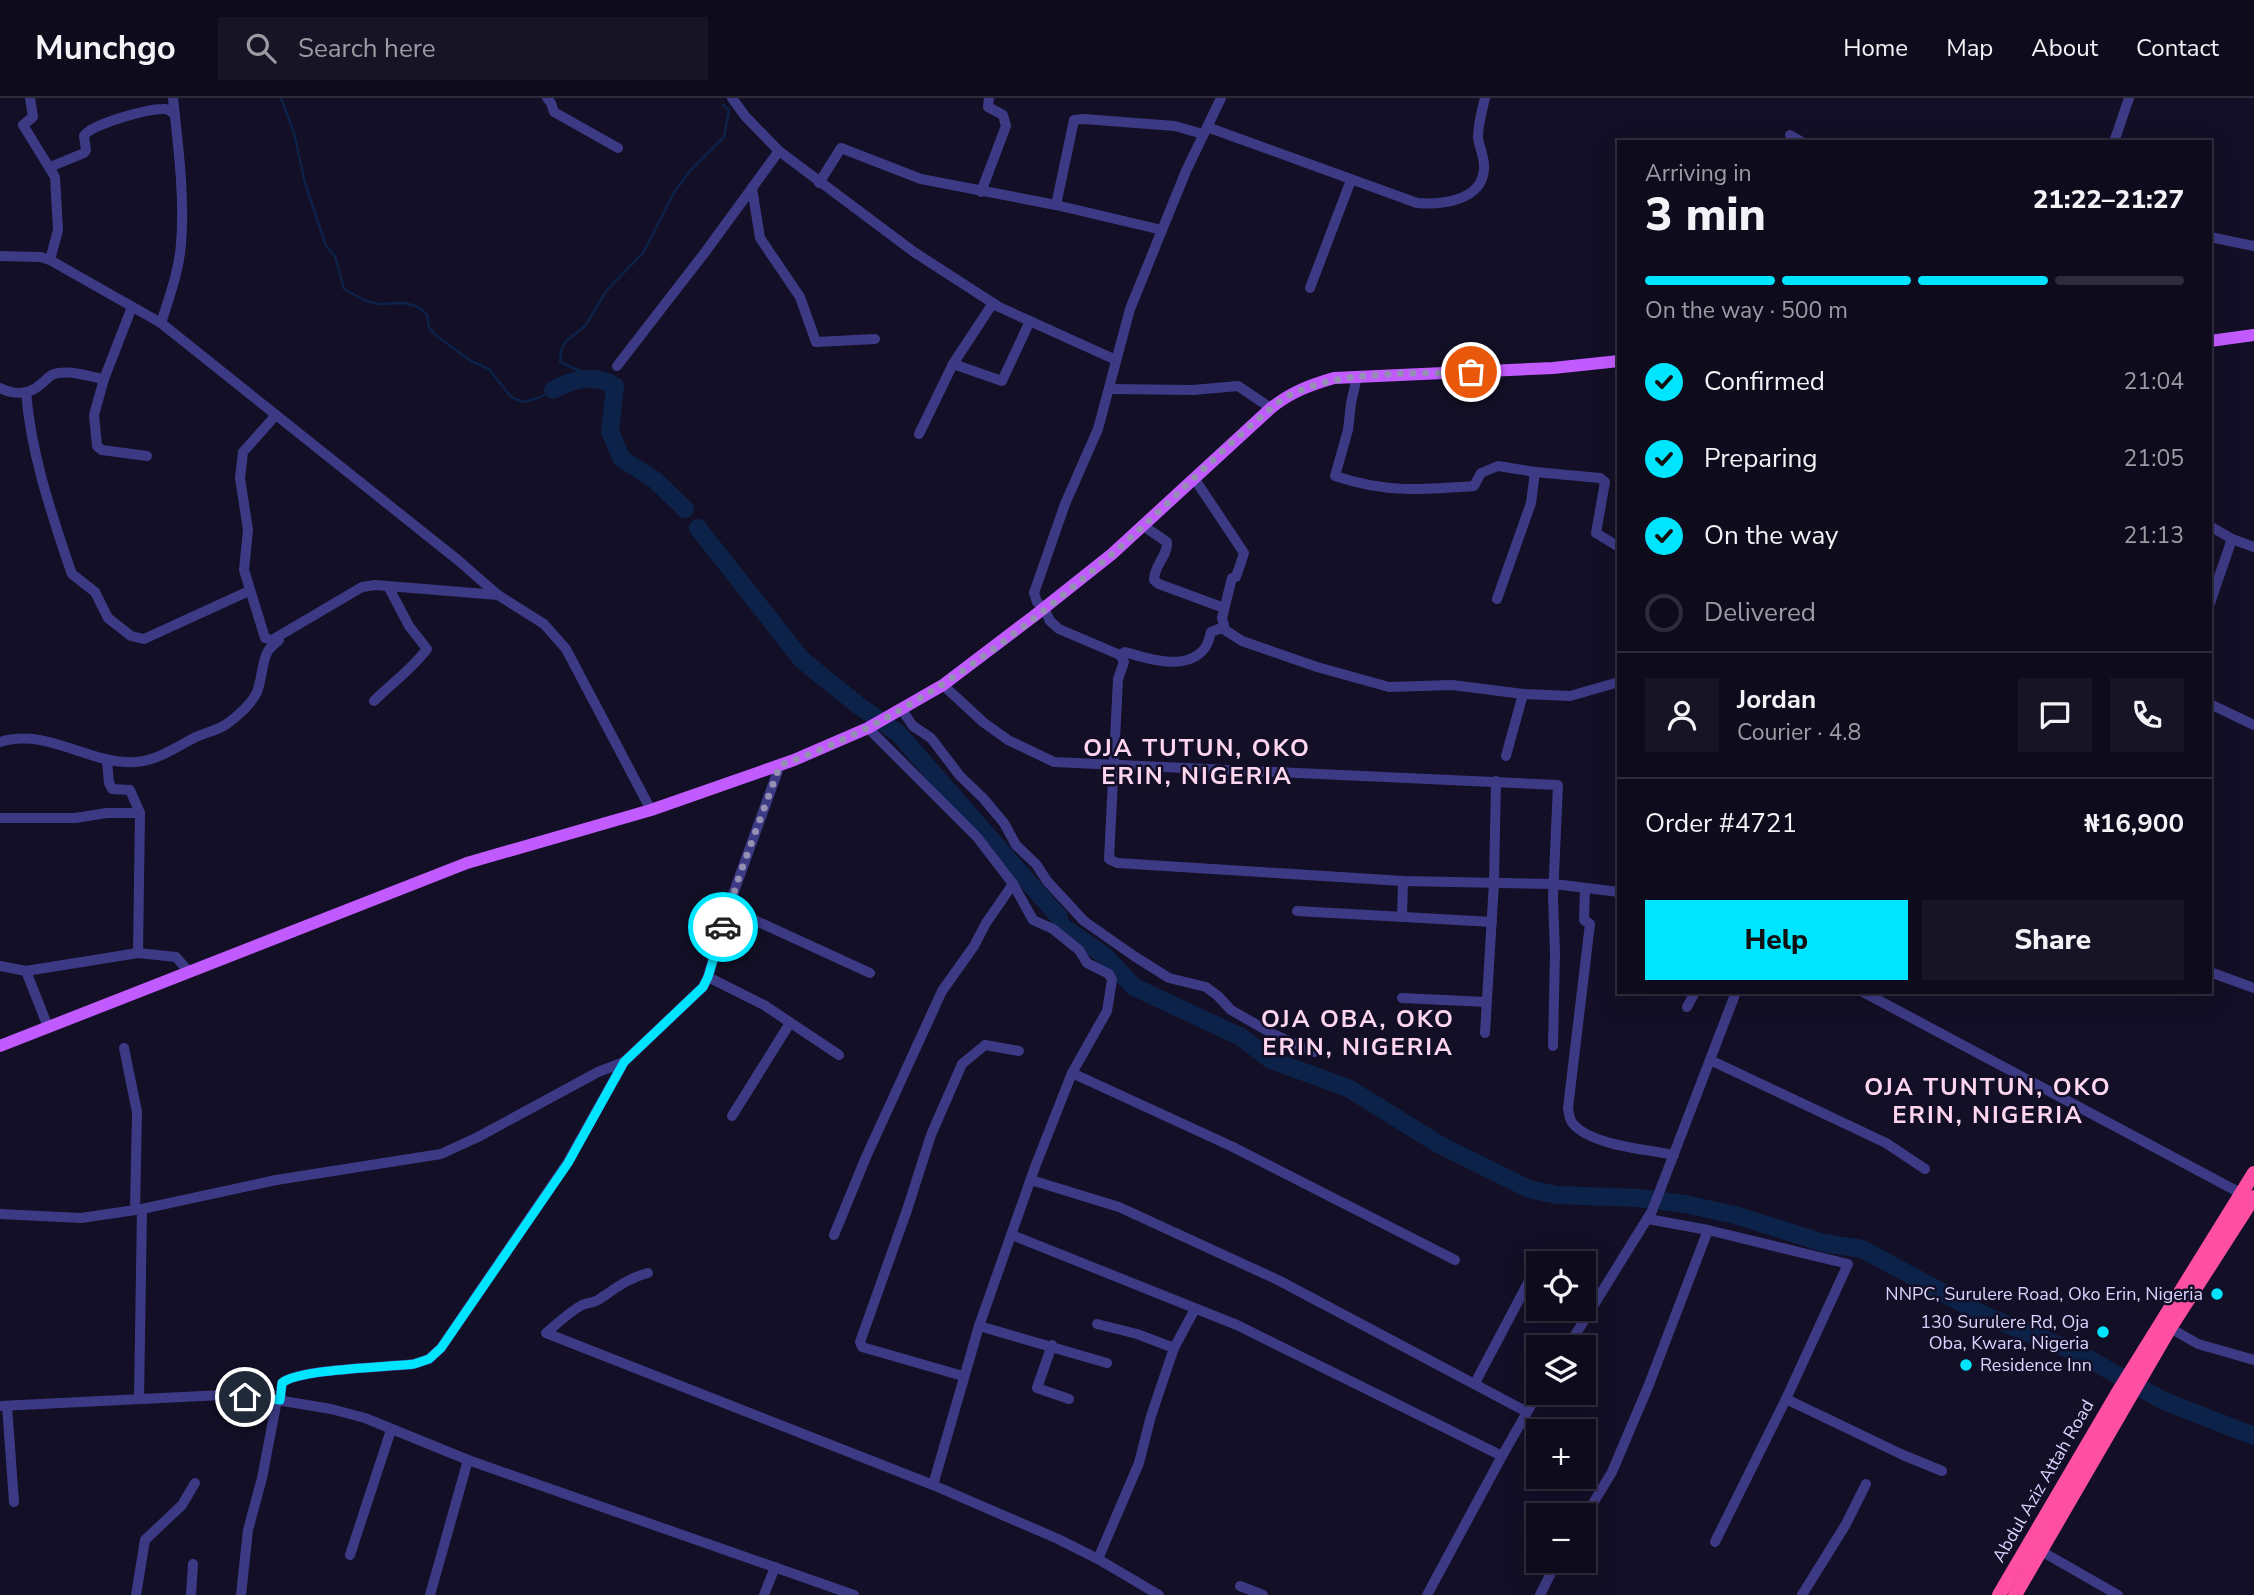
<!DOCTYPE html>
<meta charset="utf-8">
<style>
:root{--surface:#0e0b1c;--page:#171425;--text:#f1f3f6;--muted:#9b9ba3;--line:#2e2b3b;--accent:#00e5ff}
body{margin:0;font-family:"Nunito Sans",sans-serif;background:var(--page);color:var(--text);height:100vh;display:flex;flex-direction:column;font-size:26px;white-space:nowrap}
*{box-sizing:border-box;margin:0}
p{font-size:23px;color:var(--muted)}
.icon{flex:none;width:38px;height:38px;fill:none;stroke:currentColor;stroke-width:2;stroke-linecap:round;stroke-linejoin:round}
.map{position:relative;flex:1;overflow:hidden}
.side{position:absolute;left:1617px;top:42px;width:595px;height:854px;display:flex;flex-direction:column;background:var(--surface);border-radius:0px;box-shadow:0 7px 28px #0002,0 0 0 2px var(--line)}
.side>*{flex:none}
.fabs{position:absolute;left:1526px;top:1153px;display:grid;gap:14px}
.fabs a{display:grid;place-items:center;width:70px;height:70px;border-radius:0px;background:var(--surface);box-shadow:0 7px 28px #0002,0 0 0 2px var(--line);font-size:35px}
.pin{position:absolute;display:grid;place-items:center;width:60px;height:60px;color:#fff;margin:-30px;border:4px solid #fff;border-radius:50%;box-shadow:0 2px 7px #0007}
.courier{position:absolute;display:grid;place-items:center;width:70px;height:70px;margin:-35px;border:5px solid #00e5ff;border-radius:50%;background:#fff;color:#222;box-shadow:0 2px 9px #0007}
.head em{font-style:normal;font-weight:800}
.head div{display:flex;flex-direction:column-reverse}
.head{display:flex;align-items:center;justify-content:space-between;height:119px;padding:0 28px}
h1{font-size:46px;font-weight:800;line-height:52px}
.bar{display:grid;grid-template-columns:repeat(4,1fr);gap:10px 7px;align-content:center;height:84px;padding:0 28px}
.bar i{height:9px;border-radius:5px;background:var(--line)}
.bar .current{background:var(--accent)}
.bar p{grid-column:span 4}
.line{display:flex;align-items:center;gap:18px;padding:0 28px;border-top:2px solid var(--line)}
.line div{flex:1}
.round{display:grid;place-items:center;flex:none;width:74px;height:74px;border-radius:0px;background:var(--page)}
ol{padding:0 28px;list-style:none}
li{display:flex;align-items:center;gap:21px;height:77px}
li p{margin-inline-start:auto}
li .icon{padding:7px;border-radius:50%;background:var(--accent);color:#111;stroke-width:4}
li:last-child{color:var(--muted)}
li i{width:38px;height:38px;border:4px solid var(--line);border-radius:50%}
.primary-button{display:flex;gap:14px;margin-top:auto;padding:14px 28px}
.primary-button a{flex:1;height:80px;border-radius:0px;background:var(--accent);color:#111;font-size:28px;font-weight:800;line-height:80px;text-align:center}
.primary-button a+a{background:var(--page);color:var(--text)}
header{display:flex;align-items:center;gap:42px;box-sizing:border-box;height:98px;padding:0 35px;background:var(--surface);border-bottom:2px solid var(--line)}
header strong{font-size:33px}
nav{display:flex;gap:38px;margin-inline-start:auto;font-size:24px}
.search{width:490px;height:63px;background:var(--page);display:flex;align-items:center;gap:18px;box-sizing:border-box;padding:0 24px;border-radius:0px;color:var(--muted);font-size:26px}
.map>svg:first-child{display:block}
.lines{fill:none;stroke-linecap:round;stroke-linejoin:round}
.stream{stroke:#0c2248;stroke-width:2.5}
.river{stroke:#0c2248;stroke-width:18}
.minor{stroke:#3d3a85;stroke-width:10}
.major{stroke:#c25bff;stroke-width:12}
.highway{stroke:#ff4fa3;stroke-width:14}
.done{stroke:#948fb3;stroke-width:7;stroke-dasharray:0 12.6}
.route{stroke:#00e5ff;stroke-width:9}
.poi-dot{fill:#00e5ff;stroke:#130f26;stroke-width:2.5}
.labels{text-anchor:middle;stroke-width:5;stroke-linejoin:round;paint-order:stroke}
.poi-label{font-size:18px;fill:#d9d4ff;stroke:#130f26;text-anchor:end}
.street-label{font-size:18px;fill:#d9d4ff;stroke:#130f26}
.district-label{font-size:24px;font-weight:bold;letter-spacing:2px;fill:#ffd6f0;stroke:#130f26}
</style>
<header>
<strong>Munchgo</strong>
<div class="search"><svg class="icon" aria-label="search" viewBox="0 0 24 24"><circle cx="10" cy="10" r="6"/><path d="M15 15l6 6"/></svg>Search here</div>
<nav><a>Home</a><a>Map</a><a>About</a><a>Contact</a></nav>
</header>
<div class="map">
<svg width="2254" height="1497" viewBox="0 0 2254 1497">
<rect width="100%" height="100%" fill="#130f26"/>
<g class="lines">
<g class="stream">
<path d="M281 0 294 35 305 85 326 148 335 158 344 191 364 202 377 206 404 205 416 208 427 216 429 230 438 239 471 263 489 271 511 299 523 304 538 300 553 292"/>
<path d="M598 281 560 264 561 253 565 244 585 228 607 192 643 155 675 93 690 73 724 39 729 12 723 7"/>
</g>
<g class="river">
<path d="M553 292C574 281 594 275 615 288L610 334 622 361 655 382 685 411"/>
<path d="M698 430 802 562 858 607 898 635 1059 819 1060 827 1104 857 1134 889 1241 939 1271 962 1348 990 1440 1047 1529 1091 1557 1097 1639 1100 1685 1106 1735 1117 1824 1145 1862 1151 1986 1218 2078 1255 2164 1303 2254 1338"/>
</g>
<g class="minor">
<path d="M30 0 33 19 23 27 55 79 58 132 50 162"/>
<path d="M547 0 551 5 554 14 618 50"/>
<path d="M732 0 745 18 779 53 914 154 999 209 1116 262"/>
<path d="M1221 0 1186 73 1130 211 1098 331 1065 406 1034 495 1037 504 1044 510 1050 523 1059 531 1120 557 1124 564 1118 581 1109 761 1117 765 1403 783 1554 786 1619 794"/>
<path d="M1207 29 1417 105C1441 107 1482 103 1484 71 1485 59 1479 50 1478 39 1478 26 1482 13 1485 0"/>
<path d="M1790 37 1802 44"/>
<path d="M2114 44 2129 0"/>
<path d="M50 69 84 55 86 52 84 38C91 26 150 10 165 11 171 12 170 13 175 17"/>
<path d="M819 85 841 50 921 81 1056 107 1162 132"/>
<path d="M752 90 760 140 800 199 816 244 875 241"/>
<path d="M981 94 1006 28 1003 17 988 9 989 0"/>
<path d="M1056 107 1074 22 1084 21 1175 28 1203 36"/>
<path d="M2210 139 2254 148"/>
<path d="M0 158 41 159 50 162 161 225 459 463 498 497 544 526 566 551 651 712"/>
<path d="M1310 190 1351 82"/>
<path d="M161 225C169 200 179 173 181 146 185 100 178 47 173 0"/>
<path d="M953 266 1002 283 1030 223"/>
<path d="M617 268 706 153 779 53"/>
<path d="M1357 279 1351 305 1348 332 1335 378C1385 395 1423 392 1474 388L1481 375 1498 368 1535 374 1600 380 1605 384 1596 435 1619 449"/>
<path d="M104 281 94 317 97 348 102 352 147 358"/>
<path d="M0 290C14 297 29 297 41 286 45 283 49 278 54 276 68 271 90 279 104 281L132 209"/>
<path d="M1109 291 1193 292 1238 288 1271 310"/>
<path d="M26 294C31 355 50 411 69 468L72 476 95 494 108 520 131 538 144 541 249 493"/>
<path d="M276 317 243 354 240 380 248 432 244 472 265 540 272 542 362 489 375 487 498 497"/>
<path d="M919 336 953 266 993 205"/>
<path d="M1194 380 1244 455 1236 479 1232 480 1222 520 1225 532 1242 543 1317 569 1389 589 1452 587 1523 596 1570 598 1619 584"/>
<path d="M1142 427 1167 444C1168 458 1154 467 1154 482L1159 486 1224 510"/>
<path d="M2210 428 2232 441 2254 449"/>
<path d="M1497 501 1531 405 1535 374"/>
<path d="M2210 505 2232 441"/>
<path d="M1120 557 1125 554C1149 561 1186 574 1205 550 1208 546 1210 538 1211 534L1224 529"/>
<path d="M943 587 983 624 1008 642 1054 664 1558 687 1553 799 1555 855 1553 948"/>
<path d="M374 603C392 585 411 572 427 551L409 528 388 488"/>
<path d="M2210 606 2254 627"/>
<path d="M902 612 913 628 931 640 960 678 983 700 1004 725 1016 747 1036 766 1047 783 1084 823 1134 858 1169 880 1206 889 1218 898 1231 912 1273 936 1314 954"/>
<path d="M868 630 977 739 1013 786 1033 822 1053 831 1079 852 1087 865 1109 876 1112 882 1107 913 1072 975 1035 1069 979 1228 933 1387"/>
<path d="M0 644C47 629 90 667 135 664 157 663 176 649 194 640 205 634 218 633 228 625 238 618 252 605 257 594 262 582 262 562 268 553 270 549 276 545 279 542"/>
<path d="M1506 658 1523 596"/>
<path d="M107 663 109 685 112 691 130 692 140 715 138 855"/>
<path d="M0 720H75L107 715H140"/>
<path d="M1585 790 1584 822 1590 826 1568 1010C1569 1016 1569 1021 1573 1026 1593 1048 1646 1051 1674 1057"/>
<path d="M728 810 870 875"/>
<path d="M1297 813 1492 824"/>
<path d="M1402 819 1403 783"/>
<path d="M0 868 26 873 138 855 176 859 189 874"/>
<path d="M26 873 48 929"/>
<path d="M2210 874 2254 890"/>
<path d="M708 879 764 907 839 957"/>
<path d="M1863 894 2246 1098"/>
<path d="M1402 900 1486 904"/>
<path d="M1687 909 1695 894"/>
<path d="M1485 935 1494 784 1496 683"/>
<path d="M124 950 137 1014 135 1112"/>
<path d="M1710 962 1886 1045 1925 1071"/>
<path d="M1072 975 1233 1049 1455 1162"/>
<path d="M732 1018 790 925"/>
<path d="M1031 1082 1119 1109 1278 1182 1527 1314"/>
<path d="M0 1116 81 1120 142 1111 276 1082 441 1056 478 1039 598 974 624 964 703 889 708 879 728 810 780 667"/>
<path d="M1648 1121 1708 1132 1848 1166 1786 1301 1715 1444"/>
<path d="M834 1137 866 1059 942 893 974 848 986 825 1013 786"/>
<path d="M1012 1137 1237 1227 1502 1358"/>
<path d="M648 1175C628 1180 615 1191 598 1202 593 1205 587 1205 582 1207 568 1215 558 1225 546 1235L933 1387 1058 1441 1098 1461 1159 1497"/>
<path d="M1097 1226 1137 1236 1174 1250"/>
<path d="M979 1228 1107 1265"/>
<path d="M2170 1230 2198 1246 2254 1262"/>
<path d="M1052 1247 1037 1290 1069 1301"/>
<path d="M1567 1250 1652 1113 1736 894"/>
<path d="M963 1278 862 1249 860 1244 907 1112 931 1037 962 966 985 947 1019 953"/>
<path d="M1475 1285 1539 1164"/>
<path d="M139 1301 142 1111"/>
<path d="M1786 1301 1903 1357 1942 1373"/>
<path d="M280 1302 282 1285C297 1271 389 1269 414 1266L429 1261 441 1250 568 1064 624 964"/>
<path d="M0 1308 223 1297 277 1302 331 1311 365 1320 468 1362 854 1497"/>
<path d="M7 1308 14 1404"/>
<path d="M1584 1420 1612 1374 1648 1289 1708 1132"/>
<path d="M2041 1453 2118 1497"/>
<path d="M350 1457 391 1332"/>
<path d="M1098 1461 1139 1365 1151 1318 1174 1250 1195 1211"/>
<path d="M1240 1488 1263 1497"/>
<path d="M136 1497 145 1442 182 1407 195 1385"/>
<path d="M191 1497 193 1466"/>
<path d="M241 1497 248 1432 262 1380 277 1302"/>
<path d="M430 1497 468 1362"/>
<path d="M764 1497 775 1469"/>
<path d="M1427 1497 1502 1358 1538 1295"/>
<path d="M1540 1497 1557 1463"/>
<path d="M1802 1497 1846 1426 1866 1386"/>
</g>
<g class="major">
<path d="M2210 243 2254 237"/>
<path d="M0 948 467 765 651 712 794 662 868 630 943 587 1034 518 1112 456 1271 310C1291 294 1310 287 1334 280L1553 270 1619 263"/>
</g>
<g class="highway">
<path d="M1999 1497 2117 1296 2254 1075"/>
<path d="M2015 1497 2170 1230 2254 1099"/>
</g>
</g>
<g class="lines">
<path class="done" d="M723 829 740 776 780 667C906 624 1011 542 1111 457 1170 406 1223 348 1284 300 1340 270 1409 277 1471 274"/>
<path class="route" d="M245 1299 280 1302 282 1285C298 1271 389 1269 414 1266L429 1261 441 1250 568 1065 624 964 703 889 708 879 723 829"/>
</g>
<g class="poi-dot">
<circle cx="2217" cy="1196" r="7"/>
<circle cx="2103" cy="1234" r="7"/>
<circle cx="1966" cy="1267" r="7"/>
</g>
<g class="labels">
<g class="poi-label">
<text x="2203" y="1202">NNPC, Surulere Road, Oko Erin, Nigeria</text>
<text x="2089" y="1230">130 Surulere Rd, Oja<tspan x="2089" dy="21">Oba, Kwara, Nigeria</tspan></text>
<text x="1980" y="1273" text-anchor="start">Residence Inn</text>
</g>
<g class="street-label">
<text transform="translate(2043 1383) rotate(-60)" y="6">Abdul Aziz Attah Road</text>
</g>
<g class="district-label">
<text x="1197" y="658">OJA TUTUN, OKO<tspan x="1197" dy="28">ERIN, NIGERIA</tspan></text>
<text x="1358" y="929">OJA OBA, OKO<tspan x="1358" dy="28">ERIN, NIGERIA</tspan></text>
<text x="1988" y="997">OJA TUNTUN, OKO<tspan x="1988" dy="28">ERIN, NIGERIA</tspan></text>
</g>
</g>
</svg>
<div class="fabs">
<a><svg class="icon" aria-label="locate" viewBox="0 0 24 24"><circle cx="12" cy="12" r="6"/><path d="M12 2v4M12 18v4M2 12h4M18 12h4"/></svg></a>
<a><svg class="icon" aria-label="layers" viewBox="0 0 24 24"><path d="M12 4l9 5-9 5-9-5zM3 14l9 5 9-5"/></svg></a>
<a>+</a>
<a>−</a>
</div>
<div class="pin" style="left:1471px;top:274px;background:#ea580c"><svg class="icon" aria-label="bag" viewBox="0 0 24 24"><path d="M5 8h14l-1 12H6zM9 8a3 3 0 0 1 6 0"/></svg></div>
<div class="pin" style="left:245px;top:1299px;background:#1f2937"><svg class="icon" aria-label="home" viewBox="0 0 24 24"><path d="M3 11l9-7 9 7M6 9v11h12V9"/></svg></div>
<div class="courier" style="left:723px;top:829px"><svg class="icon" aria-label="car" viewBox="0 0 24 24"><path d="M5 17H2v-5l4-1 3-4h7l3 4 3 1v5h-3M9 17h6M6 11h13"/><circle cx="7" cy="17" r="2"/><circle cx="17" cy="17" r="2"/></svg></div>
<section class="side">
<div class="head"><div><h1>3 min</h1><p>Arriving in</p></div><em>21:22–21:27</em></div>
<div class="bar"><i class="current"></i><i class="current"></i><i class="current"></i><i></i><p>On the way · 500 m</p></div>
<ol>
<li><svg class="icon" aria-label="check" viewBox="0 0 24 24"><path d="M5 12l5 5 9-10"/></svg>Confirmed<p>21:04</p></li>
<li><svg class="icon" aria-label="check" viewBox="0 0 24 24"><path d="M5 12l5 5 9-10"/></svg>Preparing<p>21:05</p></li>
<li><svg class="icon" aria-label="check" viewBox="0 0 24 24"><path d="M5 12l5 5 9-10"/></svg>On the way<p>21:13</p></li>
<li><i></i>Delivered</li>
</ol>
<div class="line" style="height:126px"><a class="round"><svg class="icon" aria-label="person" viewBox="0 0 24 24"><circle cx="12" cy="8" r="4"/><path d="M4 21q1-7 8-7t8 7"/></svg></a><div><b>Jordan</b><p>Courier · 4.8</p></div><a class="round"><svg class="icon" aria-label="chat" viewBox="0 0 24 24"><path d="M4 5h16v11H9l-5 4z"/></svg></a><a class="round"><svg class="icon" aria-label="phone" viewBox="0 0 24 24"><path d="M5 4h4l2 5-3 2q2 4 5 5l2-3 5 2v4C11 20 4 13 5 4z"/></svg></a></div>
<div class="line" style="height:91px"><div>Order #4721</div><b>₦16,900</b></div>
<div class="primary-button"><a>Help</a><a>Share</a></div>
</section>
</div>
